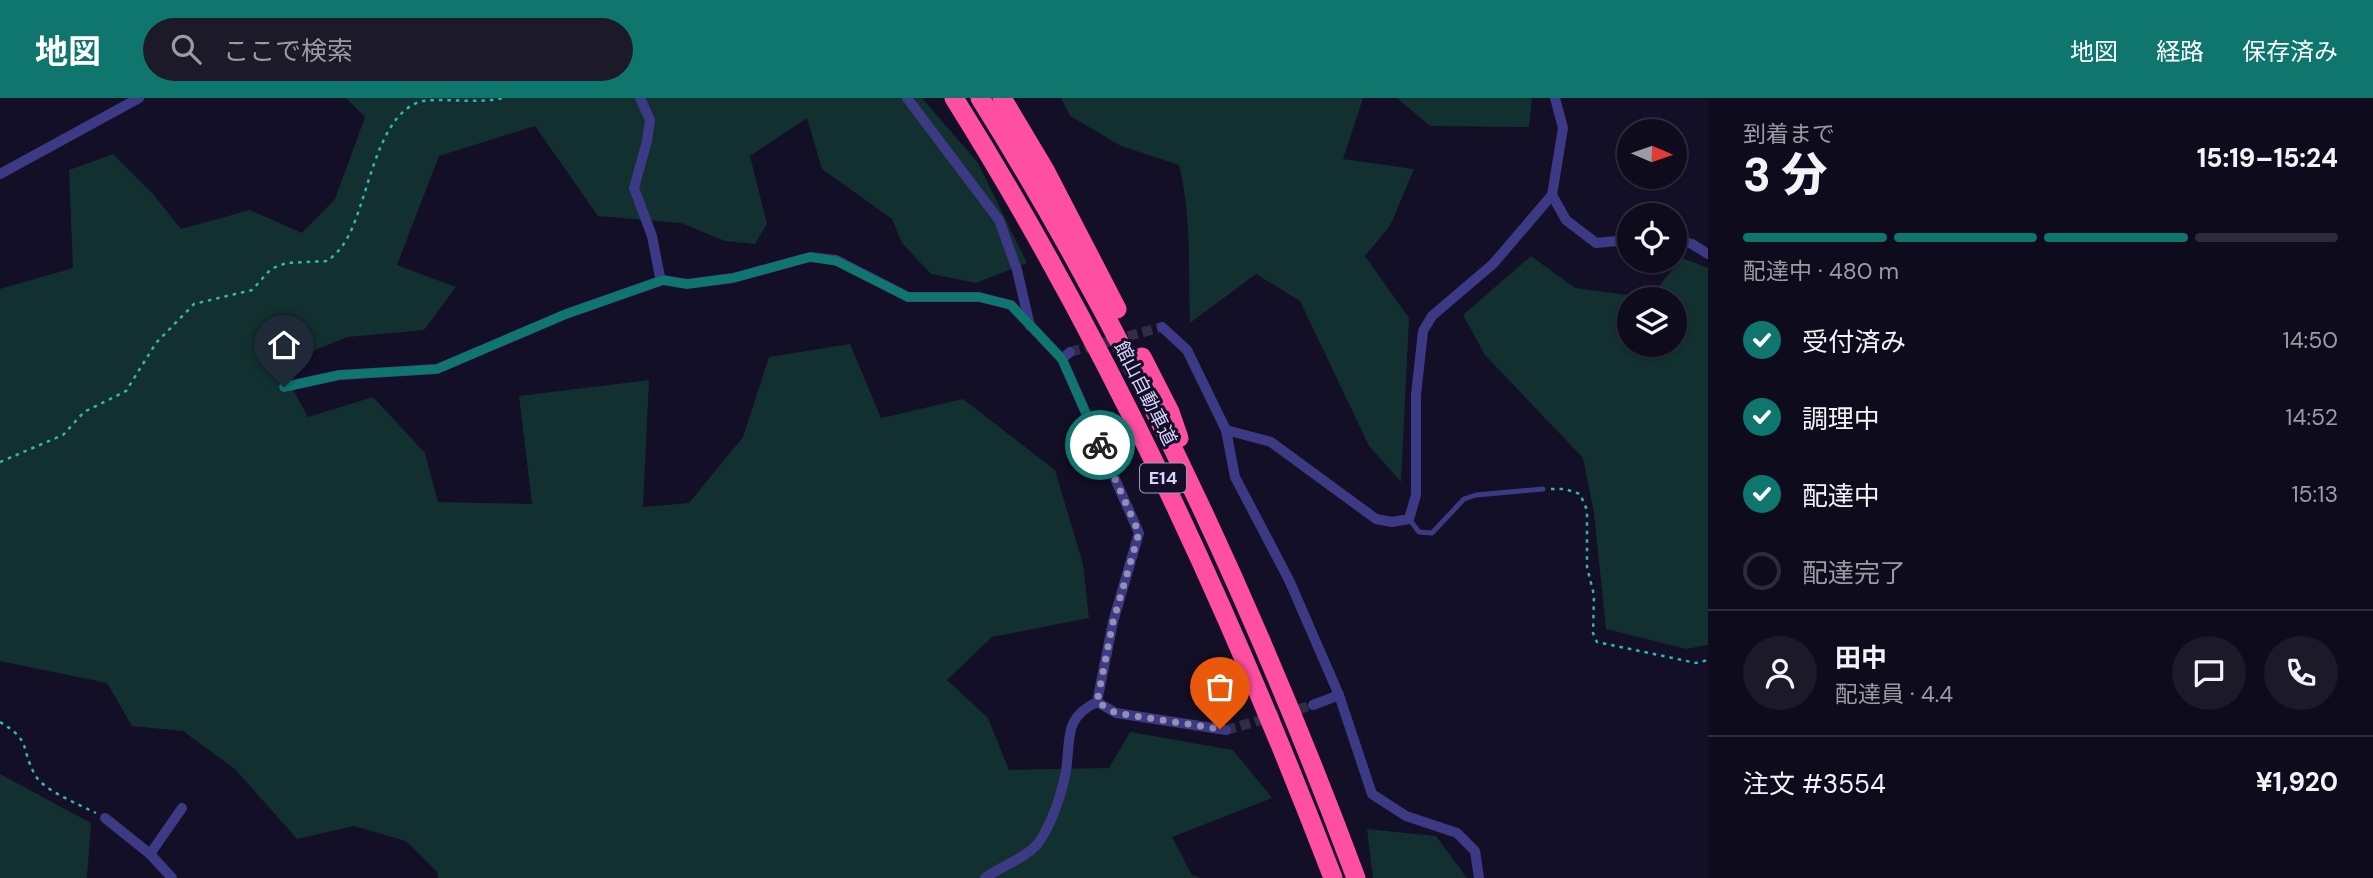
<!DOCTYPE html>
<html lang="ja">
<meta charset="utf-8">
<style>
:root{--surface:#0e0b1c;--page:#1c1929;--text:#f1f3f6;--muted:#9b9ba3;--line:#2e2b3b;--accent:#0f766e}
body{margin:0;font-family:"DM Sans","Noto Sans JP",sans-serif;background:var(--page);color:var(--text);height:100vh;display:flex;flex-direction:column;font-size:26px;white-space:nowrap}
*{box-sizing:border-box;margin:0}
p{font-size:23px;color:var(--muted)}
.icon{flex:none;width:38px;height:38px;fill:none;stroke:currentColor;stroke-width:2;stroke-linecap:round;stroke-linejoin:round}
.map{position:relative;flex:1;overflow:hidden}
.side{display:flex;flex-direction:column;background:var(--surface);width:665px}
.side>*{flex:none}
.needle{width:46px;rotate:92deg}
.fabs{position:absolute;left:1617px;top:21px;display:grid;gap:14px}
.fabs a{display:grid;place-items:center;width:70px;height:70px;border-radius:50%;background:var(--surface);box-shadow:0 2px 5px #0004,0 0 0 2px var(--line);font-size:35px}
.pin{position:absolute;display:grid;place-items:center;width:60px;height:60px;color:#fff;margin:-72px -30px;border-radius:50% 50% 50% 0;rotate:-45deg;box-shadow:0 0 7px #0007}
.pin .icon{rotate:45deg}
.courier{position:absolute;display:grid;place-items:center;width:70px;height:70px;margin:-35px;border:5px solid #0f766e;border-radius:50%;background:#fff;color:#222;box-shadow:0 2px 9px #0007}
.head em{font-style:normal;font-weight:800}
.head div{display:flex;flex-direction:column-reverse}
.head{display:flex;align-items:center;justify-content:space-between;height:119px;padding:0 35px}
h1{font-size:46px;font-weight:800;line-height:52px}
.bar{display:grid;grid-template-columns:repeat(4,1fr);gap:10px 7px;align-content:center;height:84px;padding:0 35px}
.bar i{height:9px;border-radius:5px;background:var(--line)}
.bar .active{background:var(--accent)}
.bar p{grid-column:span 4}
.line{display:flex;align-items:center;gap:18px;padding:0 35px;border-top:2px solid var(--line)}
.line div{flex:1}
.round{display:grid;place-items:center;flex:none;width:74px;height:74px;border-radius:37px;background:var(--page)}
ol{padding:0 35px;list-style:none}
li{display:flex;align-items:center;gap:21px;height:77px}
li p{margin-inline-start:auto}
li .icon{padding:7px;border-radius:50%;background:var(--accent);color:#fff;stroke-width:4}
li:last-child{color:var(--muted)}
li i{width:38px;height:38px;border:4px solid var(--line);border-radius:50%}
header{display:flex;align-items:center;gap:42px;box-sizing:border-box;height:98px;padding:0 35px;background:var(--accent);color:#fff}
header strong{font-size:33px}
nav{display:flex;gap:38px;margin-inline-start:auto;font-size:24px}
.search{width:490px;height:63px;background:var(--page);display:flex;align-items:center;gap:18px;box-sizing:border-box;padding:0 24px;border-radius:38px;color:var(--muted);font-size:26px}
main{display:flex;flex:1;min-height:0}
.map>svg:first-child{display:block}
.green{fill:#12302f;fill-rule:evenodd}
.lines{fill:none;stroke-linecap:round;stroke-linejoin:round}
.street-tunnel{stroke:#312d47;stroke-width:10;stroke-dasharray:10 5;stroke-linecap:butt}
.path{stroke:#2fb8b0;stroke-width:2.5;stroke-dasharray:3.5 5;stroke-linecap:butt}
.lane{stroke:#3d3a85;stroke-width:5}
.street{stroke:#3d3a85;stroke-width:10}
.highway{stroke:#ff4fa3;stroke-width:19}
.done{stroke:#948fb3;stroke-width:7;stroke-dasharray:0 12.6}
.route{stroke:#0f766e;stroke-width:9}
.labels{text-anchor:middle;stroke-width:6;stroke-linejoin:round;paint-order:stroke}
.shield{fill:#130f26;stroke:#9e99be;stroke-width:2}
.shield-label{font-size:18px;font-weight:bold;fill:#d9d4ff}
.street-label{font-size:19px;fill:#d9d4ff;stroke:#130f26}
</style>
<header>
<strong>地図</strong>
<div class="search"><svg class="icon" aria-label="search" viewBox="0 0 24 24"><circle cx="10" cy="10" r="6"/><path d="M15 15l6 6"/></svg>ここで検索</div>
<nav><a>地図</a><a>経路</a><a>保存済み</a></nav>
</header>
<main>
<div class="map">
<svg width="1708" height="780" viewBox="0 0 1708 780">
<rect width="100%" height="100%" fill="#130f26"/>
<g class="green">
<path d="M346 0H922L978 65 1027 165 976 185 931 176 902 145 892 121 822 71 807 20 750 58 767 126 755 146 725 143 681 125 598 118 535 28 439 58 397 167 456 189 424 232 348 239 279 266 308 319 373 299 425 355 438 404 532 406 519 298 649 282 643 409 689 405 743 339 769 259 850 246 881 320 963 301 1055 372 1083 466 1089 520 992 539 947 582 988 620 1009 672 1109 670 1130 634 1233 652 1272 700 1172 739 1192 777 1201 780H438L437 774 406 743 354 728 297 741 235 671 183 633 132 628 107 585 0 563V191L73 170 69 72 113 56 153 96 181 131 250 112 302 135 335 101 365 19Z"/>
<path d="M1061 0H1363L1343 61 1414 71 1390 128 1365 158 1409 220 1401 384 1369 348 1300 203 1256 176 1190 225C1188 172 1192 119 1179 67L1121 48 1070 18Z"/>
<path d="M1397 0H1532L1529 29 1430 28Z"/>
<path d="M1531 158 1575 190 1649 200 1682 160 1708 170V547L1686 551 1606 531 1594 415 1583 360 1485 257 1463 217ZM1629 201H1675V247H1629Z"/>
<path d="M0 676 91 725 87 780H0Z"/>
<path d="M1367 731 1436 738 1467 780H1373Z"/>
</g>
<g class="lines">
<g class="street-tunnel">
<path d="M1070 254 1162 229"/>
<path d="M1226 632 1313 607"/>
</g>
<g class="path">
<path d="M0 364 63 337 84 314 126 293 156 245 194 206 252 192 271 171 286 165 328 163C333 158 339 153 343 147 369 110 373 17 422 3 448 0 476 6 503 0"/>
<path d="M1551 391H1565L1580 396 1587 412V469L1594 497 1593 535 1597 544 1696 565 1708 562"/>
<path d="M0 624C32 643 20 649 35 677 43 692 80 707 96 715"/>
</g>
<path class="lane" d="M1409 421 1419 434 1432 435 1464 401 1476 397 1543 391"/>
<g class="street">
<path d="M640 0 650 22 647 43 634 90 652 138 660 179 663 182 687 186 733 180 810 159 836 162 908 199H979L1011 207 1062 261 1139 435 1113 524 1097 604"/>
<path d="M907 0 999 122 1017 172 1030 228"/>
<path d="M0 76 139 0"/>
<path d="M1552 97 1566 122 1596 145 1629 142"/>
<path d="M1675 141 1692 146 1708 156"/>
<path d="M1162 229 1187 252 1226 332 1235 379 1289 482 1339 597 1372 696 1406 718 1457 735 1475 753 1479 780"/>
<path d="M1062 261 1070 254"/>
<path d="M284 289 339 277 437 271 566 216 663 182"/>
<path d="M1226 332 1271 344 1376 421 1392 424 1409 421 1416 397V297L1423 233 1432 218 1493 166 1552 97 1563 30 1555 0"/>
<path d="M1097 604 1116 615 1226 632"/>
<path d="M1313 607 1339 597"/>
<path d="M105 720 150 756 172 780"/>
<path d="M150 756 182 710"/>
<path d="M985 780C1001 768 1027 760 1039 744 1052 725 1062 695 1066 673 1071 641 1063 620 1097 604"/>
</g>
<g class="highway">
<path d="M954 0C1108 246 1229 509 1333 780"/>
<path d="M980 0C1133 245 1255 509 1356 780"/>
<path d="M1002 0 1045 72 1117 211"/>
<path d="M1142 259 1170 314 1179 340"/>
</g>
</g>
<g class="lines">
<path class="done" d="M1100 347 1139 435 1113 524 1097 604 1116 615 1220 631"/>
<path class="route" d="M284 289 339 277 437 271 566 216 663 182 687 186 733 180 810 159 836 163 908 199H979L1011 207 1062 261 1100 347"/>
</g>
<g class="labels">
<rect class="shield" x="1140" y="365.5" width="46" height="29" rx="5"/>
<g class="shield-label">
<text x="1163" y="386">E14</text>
</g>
<g class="street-label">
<text transform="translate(1146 295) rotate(63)" y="7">館山自動車道</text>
</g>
</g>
</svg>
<div class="fabs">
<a><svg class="needle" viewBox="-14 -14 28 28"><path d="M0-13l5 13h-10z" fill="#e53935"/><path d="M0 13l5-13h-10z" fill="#9b9ba3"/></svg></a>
<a><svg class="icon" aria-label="locate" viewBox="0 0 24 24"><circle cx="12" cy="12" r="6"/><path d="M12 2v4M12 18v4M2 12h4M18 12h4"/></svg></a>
<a><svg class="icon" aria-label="layers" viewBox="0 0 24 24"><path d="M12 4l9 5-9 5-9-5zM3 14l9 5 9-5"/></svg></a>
</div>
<div class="pin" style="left:1220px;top:631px;background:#ea580c"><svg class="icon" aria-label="bag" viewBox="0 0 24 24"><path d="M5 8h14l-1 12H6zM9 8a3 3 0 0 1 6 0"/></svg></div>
<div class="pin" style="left:284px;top:289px;background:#1f2937"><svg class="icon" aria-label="home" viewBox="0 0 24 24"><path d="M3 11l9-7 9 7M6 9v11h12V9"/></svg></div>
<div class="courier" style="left:1100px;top:347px"><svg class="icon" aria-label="bike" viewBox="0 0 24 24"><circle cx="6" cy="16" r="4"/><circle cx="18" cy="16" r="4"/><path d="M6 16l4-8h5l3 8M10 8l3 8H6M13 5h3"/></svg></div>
</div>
<section class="side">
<div class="head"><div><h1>3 分</h1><p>到着まで</p></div><em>15:19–15:24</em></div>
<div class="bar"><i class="active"></i><i class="active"></i><i class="active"></i><i></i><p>配達中 · 480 m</p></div>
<ol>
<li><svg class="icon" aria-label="check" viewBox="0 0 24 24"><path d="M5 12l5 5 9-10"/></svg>受付済み<p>14:50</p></li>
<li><svg class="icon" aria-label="check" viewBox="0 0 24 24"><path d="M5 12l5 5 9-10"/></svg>調理中<p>14:52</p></li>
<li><svg class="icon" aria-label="check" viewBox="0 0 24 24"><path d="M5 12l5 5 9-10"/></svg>配達中<p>15:13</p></li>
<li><i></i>配達完了</li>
</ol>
<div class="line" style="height:126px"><a class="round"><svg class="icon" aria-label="person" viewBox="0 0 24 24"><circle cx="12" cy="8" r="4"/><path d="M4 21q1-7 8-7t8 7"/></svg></a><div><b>田中</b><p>配達員 · 4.4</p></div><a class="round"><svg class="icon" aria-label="chat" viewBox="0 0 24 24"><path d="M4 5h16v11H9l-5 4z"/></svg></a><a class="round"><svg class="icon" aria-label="phone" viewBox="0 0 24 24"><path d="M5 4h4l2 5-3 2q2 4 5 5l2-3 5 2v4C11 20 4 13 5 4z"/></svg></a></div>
<div class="line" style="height:91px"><div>注文 #3554</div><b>¥1,920</b></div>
</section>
</main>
